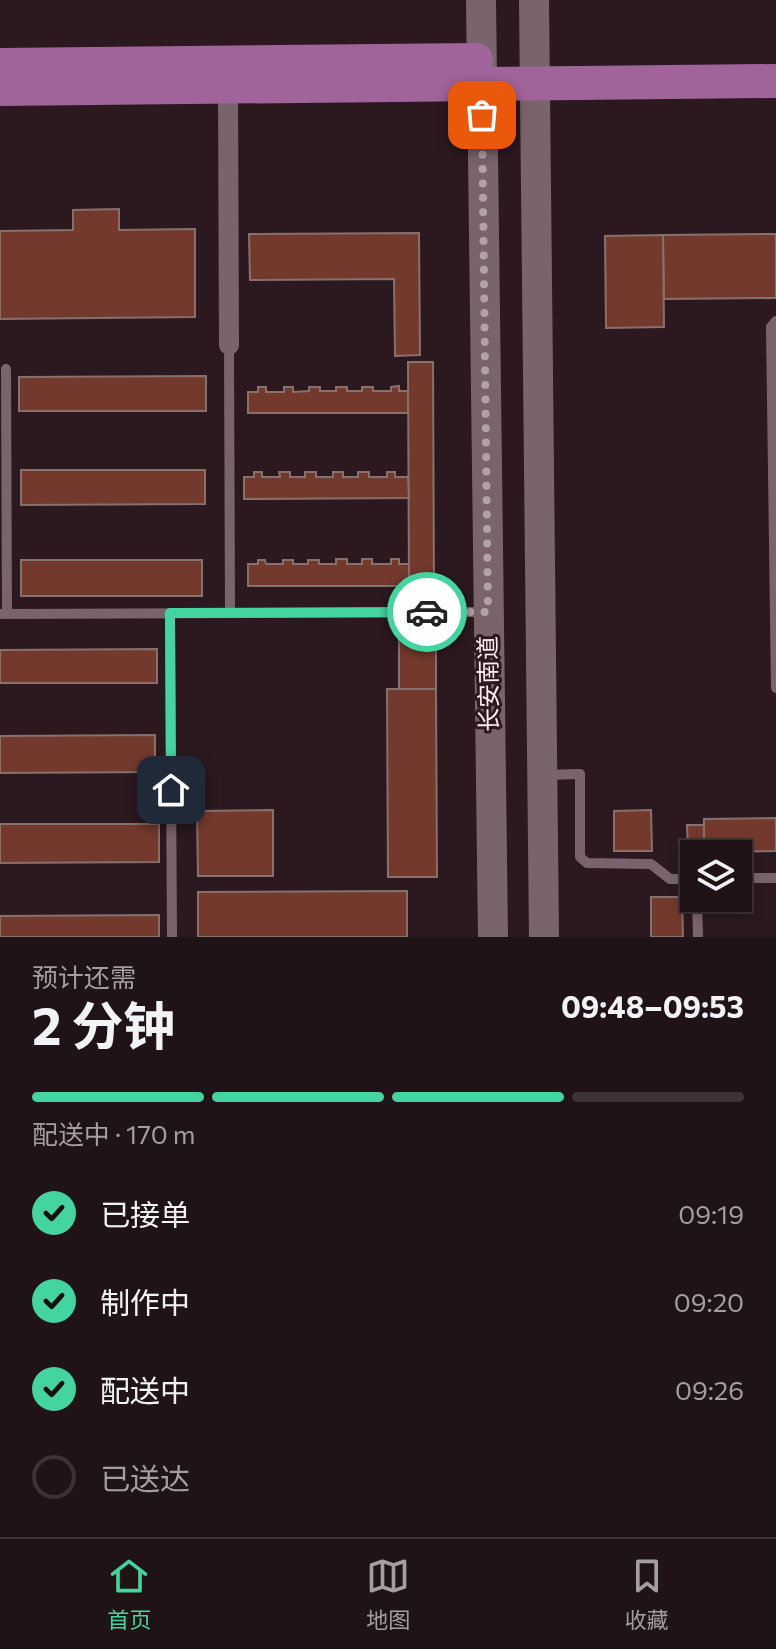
<!DOCTYPE html>
<html lang="zh">
<meta charset="utf-8">
<style>
:root{--surface:#201317;--page:#2d2024;--text:#f1f3f6;--muted:#a29ea1;--line:#3d3236;--accent:#44d49f}
body{margin:0;font-family:Commissioner,"Noto Sans SC",sans-serif;background:var(--page);color:var(--text);height:100vh;display:flex;flex-direction:column;font-size:30px;white-space:nowrap}
*{box-sizing:border-box;margin:0}
p{font-size:26px;color:var(--muted)}
.icon{flex:none;width:44px;height:44px;fill:none;stroke:currentColor;stroke-width:2;stroke-linecap:round;stroke-linejoin:round}
.map{position:relative;height:937px;overflow:hidden}
.sheet{display:flex;flex-direction:column;background:var(--surface);flex:1}
.sheet>*{flex:none}
.tools{position:absolute;left:680px;top:840px;display:grid;gap:16px}
.tools a{display:grid;place-items:center;width:72px;height:72px;border-radius:0px;background:var(--surface);box-shadow:0 4px 12px #0003,0 0 0 2px var(--line);font-size:40px}
.pin{position:absolute;display:grid;place-items:center;width:68px;height:68px;color:#fff;margin:-34px;border-radius:16px;box-shadow:0 4px 12px #0006}
.courier{position:absolute;display:grid;place-items:center;width:80px;height:80px;margin:-40px;border:6px solid #44d49f;border-radius:50%;background:#fff;color:#222;box-shadow:0 2px 10px #0007}
.head em{font-style:normal;font-weight:700}
.head div{display:flex;flex-direction:column-reverse}
.head{display:flex;align-items:center;justify-content:space-between;height:136px;padding:0 32px}
h1{font-size:52px;font-weight:700;line-height:60px}
.bar{display:grid;grid-template-columns:repeat(4,1fr);gap:12px 8px;align-content:center;height:96px;padding:0 32px}
.bar i{height:10px;border-radius:6px;background:var(--line)}
.bar .on{background:var(--accent)}
.bar p{grid-column:span 4}
ol{padding:0 32px;list-style:none}
li{display:flex;align-items:center;gap:24px;height:88px}
li p{margin-inline-start:auto}
li .icon{padding:8px;border-radius:50%;background:var(--accent);color:#111;stroke-width:4}
li:last-child{color:var(--muted)}
li i{width:44px;height:44px;border:4px solid var(--line);border-radius:50%}
.menu{display:flex;justify-content:space-around;align-items:center;height:112px;border-top:2px solid var(--line);background:var(--surface);font-size:22px;color:var(--muted)}
.menu a{display:grid;justify-items:center;gap:4px}
.menu .on{color:var(--accent)}
.map>svg:first-child{display:block}
.building{fill:#74392d;stroke:#87716c;stroke-width:2}
.lines{fill:none;stroke-linecap:round;stroke-linejoin:round}
.service{stroke:#7a646b;stroke-width:10}
.minor{stroke:#7a646b;stroke-width:20}
.secondary{stroke:#7a646b;stroke-width:30}
.primary{stroke:#a0649b;stroke-width:34}
.done{stroke:#b1a2a6;stroke-width:8;stroke-dasharray:0 14.4}
.route{stroke:#44d49f;stroke-width:10}
.labels{text-anchor:middle;stroke-width:6;stroke-linejoin:round;paint-order:stroke}
.street-label{font-size:24px;fill:#f9ecef;stroke:#2b191f}
</style>
<div class="map">
<svg width="776" height="937" viewBox="0 0 776 937">
<rect width="100%" height="100%" fill="#2b191f"/>
<g class="building">
<path d="M119 209V230L195 229V317L0 319V231L73 230V210Z"/>
<path d="M419 233 420 355 395 356 394 279 250 280 249 234Z"/>
<path d="M776 234V298L664 299 663 235Z"/>
<path d="M663 235 664 327 606 328 605 236Z"/>
<path d="M408 362H433L434 595H409Z"/>
<path d="M206 376V411H19V377Z"/>
<path d="M399 386V391H408V413H248V392H258V387H266V392H284V387H293V392L309 391V387H320V391H336V387H347V391H362V387H373V391H391V387Z"/>
<path d="M21 470H205V504L21 505Z"/>
<path d="M254 472H262V477H280L279 472H290V477H305V472H316V477H333V472H343V477H358V472H369V477H387V472H395V477H408L409 498 244 499V477H254Z"/>
<path d="M336 559H347V564H362V559H372V564H391V559H399V564H409V586H248V564H258V560H265L266 564H283V560H293V564H308V560H319V564H336Z"/>
<rect x="21" y="560" width="181" height="36"/>
<rect x="399" y="625" width="37" height="64"/>
<path d="M157 649V683H0V650Z"/>
<path d="M387 689H436L437 877H388Z"/>
<path d="M155 735V772L0 773V736Z"/>
<path d="M273 810V876H198L197 811Z"/>
<path d="M651 810 652 851H614V811Z"/>
<path d="M776 818V851L704 852V819Z"/>
<path d="M0 824H159V862L0 863Z"/>
<path d="M687 825H704V851H688Z"/>
<path d="M407 891V937H198V892Z"/>
<path d="M651 897H682L683 937H651Z"/>
<path d="M159 915V937H0V916Z"/>
</g>
<g class="lines">
<g class="service">
<path d="M776 321 771 327 776 688"/>
<path d="M229 345 230 613"/>
<path d="M6 369 7 614"/>
<path d="M170 613 172 937"/>
<path d="M0 614 486 612"/>
<path d="M544 775 580 774V857L587 863 651 864 670 879H694"/>
<path d="M738 878H776"/>
<path d="M697 898 698 937"/>
</g>
<path class="minor" d="M228 87 229 345"/>
<g class="secondary">
<path d="M481 0 493 937"/>
<path d="M534 0 544 937"/>
</g>
<g class="primary">
<path d="M0 65 476 60"/>
<path d="M0 89 776 81"/>
</g>
</g>
<g class="lines">
<path class="done" d="M427 612H488L482 115"/>
<path class="route" d="M171 790 170 613 427 612"/>
</g>
<g class="labels">
<g class="street-label">
<text transform="translate(489 684) rotate(-91)" y="8">长安南道</text>
</g>
</g>
</svg>
<div class="tools">
<a><svg class="icon" aria-label="layers" viewBox="0 0 24 24"><path d="M12 4l9 5-9 5-9-5zM3 14l9 5 9-5"/></svg></a>
</div>
<div class="pin" style="left:482px;top:115px;background:#ea580c"><svg class="icon" aria-label="bag" viewBox="0 0 24 24"><path d="M5 8h14l-1 12H6zM9 8a3 3 0 0 1 6 0"/></svg></div>
<div class="pin" style="left:171px;top:790px;background:#1f2937"><svg class="icon" aria-label="home" viewBox="0 0 24 24"><path d="M3 11l9-7 9 7M6 9v11h12V9"/></svg></div>
<div class="courier" style="left:427px;top:612px"><svg class="icon" aria-label="car" viewBox="0 0 24 24"><path d="M5 17H2v-5l4-1 3-4h7l3 4 3 1v5h-3M9 17h6M6 11h13"/><circle cx="7" cy="17" r="2"/><circle cx="17" cy="17" r="2"/></svg></div>
</div>
<section class="sheet">
<div class="head"><div><h1>2 分钟</h1><p>预计还需</p></div><em>09:48–09:53</em></div>
<div class="bar"><i class="on"></i><i class="on"></i><i class="on"></i><i></i><p>配送中 · 170 m</p></div>
<ol>
<li><svg class="icon" aria-label="check" viewBox="0 0 24 24"><path d="M5 12l5 5 9-10"/></svg>已接单<p>09:19</p></li>
<li><svg class="icon" aria-label="check" viewBox="0 0 24 24"><path d="M5 12l5 5 9-10"/></svg>制作中<p>09:20</p></li>
<li><svg class="icon" aria-label="check" viewBox="0 0 24 24"><path d="M5 12l5 5 9-10"/></svg>配送中<p>09:26</p></li>
<li><i></i>已送达</li>
</ol>
</section>
<nav class="menu">
<a class="on"><svg class="icon" aria-label="home" viewBox="0 0 24 24"><path d="M3 11l9-7 9 7M6 9v11h12V9"/></svg>首页</a>
<a><svg class="icon" aria-label="map" viewBox="0 0 24 24"><path d="M3 6l6-2 6 2 6-2v14l-6 2-6-2-6 2zM9 4v14M15 6v14"/></svg>地图</a>
<a><svg class="icon" aria-label="saved" viewBox="0 0 24 24"><path d="M7 4h10v16l-5-4-5 4z"/></svg>收藏</a>
</nav>
